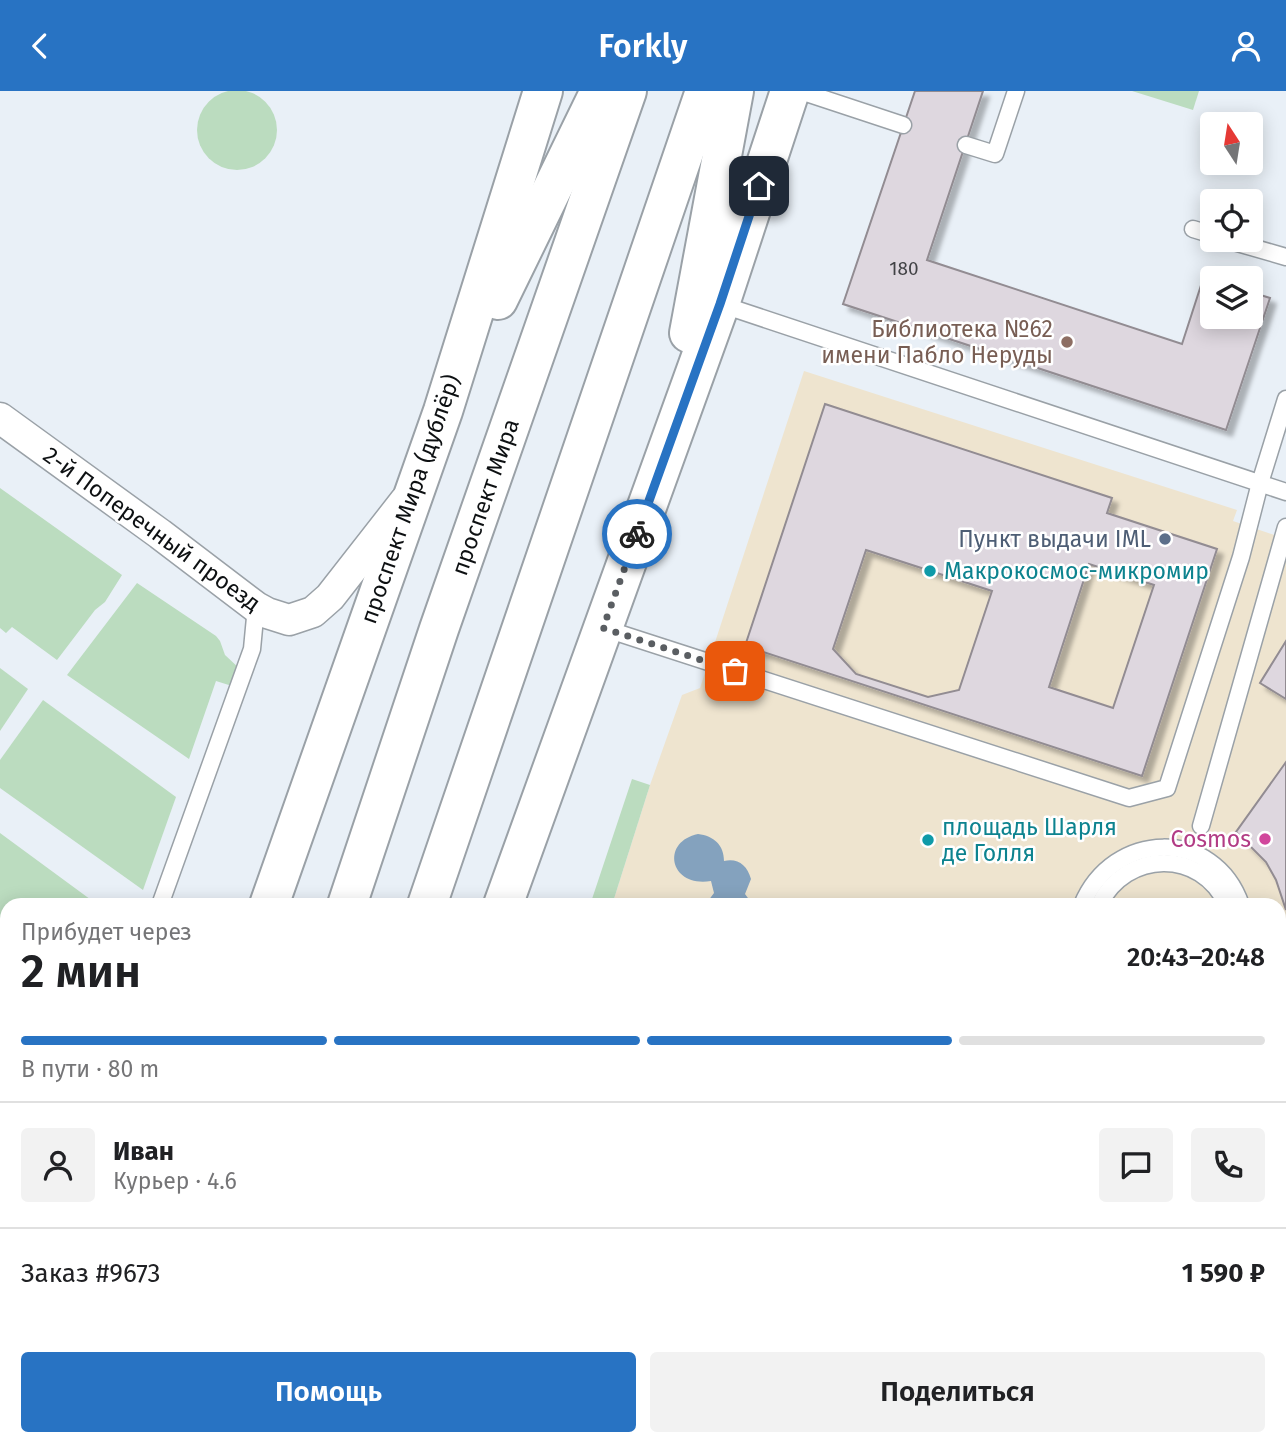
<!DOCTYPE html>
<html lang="ru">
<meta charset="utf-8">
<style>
:root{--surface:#fff;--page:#f2f2f2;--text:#202124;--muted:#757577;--line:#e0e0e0;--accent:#2873c3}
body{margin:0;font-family:"Fira Sans",sans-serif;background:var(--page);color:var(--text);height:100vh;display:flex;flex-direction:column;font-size:26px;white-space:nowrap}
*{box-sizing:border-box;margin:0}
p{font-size:23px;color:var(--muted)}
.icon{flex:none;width:38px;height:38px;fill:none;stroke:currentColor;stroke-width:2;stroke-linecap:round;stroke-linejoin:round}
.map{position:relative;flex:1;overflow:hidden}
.side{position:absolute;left:0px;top:807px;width:1286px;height:548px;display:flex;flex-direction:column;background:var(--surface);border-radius:21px 21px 0 0;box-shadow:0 4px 18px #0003}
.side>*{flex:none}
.needle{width:46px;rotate:348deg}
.controls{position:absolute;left:1200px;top:21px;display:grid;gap:14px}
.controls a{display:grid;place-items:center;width:63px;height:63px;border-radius:7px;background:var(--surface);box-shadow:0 4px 18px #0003;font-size:35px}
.pin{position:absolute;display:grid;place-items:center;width:60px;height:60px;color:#fff;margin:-30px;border-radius:14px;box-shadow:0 4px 10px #0006}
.courier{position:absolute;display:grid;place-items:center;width:70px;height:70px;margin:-35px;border:5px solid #2873c3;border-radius:50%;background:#fff;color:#222;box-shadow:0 2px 9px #0007}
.overview em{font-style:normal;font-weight:600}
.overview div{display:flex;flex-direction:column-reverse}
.overview{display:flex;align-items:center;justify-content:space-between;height:119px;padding:0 21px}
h1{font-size:46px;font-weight:600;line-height:52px}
.bar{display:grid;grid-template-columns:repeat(4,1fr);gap:10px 7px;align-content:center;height:84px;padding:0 21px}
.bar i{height:9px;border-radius:5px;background:var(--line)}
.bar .active{background:var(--accent)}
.bar p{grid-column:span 4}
.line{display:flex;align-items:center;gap:18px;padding:0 21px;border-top:2px solid var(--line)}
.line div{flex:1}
.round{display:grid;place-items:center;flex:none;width:74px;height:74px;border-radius:7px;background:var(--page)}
.button{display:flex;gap:14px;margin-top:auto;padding:14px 21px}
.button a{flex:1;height:80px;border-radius:7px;background:var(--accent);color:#fff;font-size:28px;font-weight:600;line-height:80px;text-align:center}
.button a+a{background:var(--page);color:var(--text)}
header{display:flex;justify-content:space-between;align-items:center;height:91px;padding:0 21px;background:var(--accent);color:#fff;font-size:32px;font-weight:600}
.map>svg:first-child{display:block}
.commercial{fill:#eee4cf}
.green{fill:#bbdcbf}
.water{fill:#84a2be}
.building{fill:#ded7df;stroke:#928c92;stroke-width:2;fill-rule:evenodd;filter:url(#shadow)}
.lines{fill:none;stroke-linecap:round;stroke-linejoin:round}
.lane-casing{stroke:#9aa1a7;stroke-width:19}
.street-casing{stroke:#9aa1a7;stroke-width:33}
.secondary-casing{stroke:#9aa1a7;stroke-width:42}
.primary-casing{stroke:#9aa1a7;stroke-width:42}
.lane{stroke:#fff;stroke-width:16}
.street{stroke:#fff;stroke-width:30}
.secondary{stroke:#fff;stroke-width:38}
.primary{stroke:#fff;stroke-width:38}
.done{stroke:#5a5e62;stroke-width:7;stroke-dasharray:0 12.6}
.route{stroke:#2873c3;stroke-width:9}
.education-dot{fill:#8d6e63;stroke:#fff;stroke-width:2.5}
.service-dot{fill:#5c6f8a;stroke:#fff;stroke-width:2.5}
.culture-dot{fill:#0f9aa8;stroke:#fff;stroke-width:2.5}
.hotel-dot{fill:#d1479c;stroke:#fff;stroke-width:2.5}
.labels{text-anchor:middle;stroke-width:5;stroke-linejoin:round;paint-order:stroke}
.number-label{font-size:19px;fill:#414245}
.education-label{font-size:23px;fill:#785e54;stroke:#fff;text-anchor:end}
.street-label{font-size:23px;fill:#0d1012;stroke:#fff}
.service-label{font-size:23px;fill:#4e5e75;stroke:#fff;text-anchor:end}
.culture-label{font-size:23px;fill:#0d838f;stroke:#fff;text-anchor:start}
.hotel-label{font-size:23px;fill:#b23c85;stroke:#fff;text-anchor:end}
</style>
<header><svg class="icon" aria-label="back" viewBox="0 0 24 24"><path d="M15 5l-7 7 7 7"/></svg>Forkly<svg class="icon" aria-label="person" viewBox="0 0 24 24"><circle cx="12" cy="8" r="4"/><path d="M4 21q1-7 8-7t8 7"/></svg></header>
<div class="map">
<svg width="1286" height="1353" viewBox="0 0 1286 1353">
<defs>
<filter id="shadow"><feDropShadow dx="6" dy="6" stdDeviation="2" flood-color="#0004"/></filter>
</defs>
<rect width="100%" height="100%" fill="#e9f0f7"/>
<g class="commercial">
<path d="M804 280 1237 419 1233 430 1286 448V1282L1279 1283V814H612L650 694 682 604 700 597Z"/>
<path d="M438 1348H602L575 1353H436Z"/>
<path d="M689 1348H952L924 1353H686Z"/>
</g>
<g class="green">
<circle cx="237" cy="39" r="40"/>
<path d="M1132 0H1199L1193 19Z"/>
<path d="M0 397 122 484 105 511 95 519 57 569 12 536 6 542 0 537Z"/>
<path d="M137 492 216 545 220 550 225 564 240 578 232 595 216 590 189 668 67 584Z"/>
<path d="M0 577 28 598 0 640Z"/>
<path d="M43 609 176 706 143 799 0 697V669Z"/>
<path d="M632 688 650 694 612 814H590Z"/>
<path d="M0 742 98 814H7V889L0 884Z"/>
</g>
<path class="water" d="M698 743C714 745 724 754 724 770 738 767 747 774 751 788L745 803 753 814H705L714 802 711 790C670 797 660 751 698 743Z"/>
<g class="building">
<path d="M915 0H983L927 169 1182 253 1204 185 1213 188V226H1251V201L1270 207 1226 339 843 213Z"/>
<path d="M825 313 1112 407 1107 422 1217 458 1142 685 745 555ZM866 459 992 500 959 599 928 606 856 583 833 558ZM1089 473 1154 494 1113 617 1049 596Z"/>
<path d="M1286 550V608L1260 592Z"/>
<path d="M1286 671V819L1276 789 1266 771 1236 741Z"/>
<path d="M1279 846 1286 848V872L1279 893Z"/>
<path d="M1286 872V1199L1279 1201V893Z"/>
</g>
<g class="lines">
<g class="lane-casing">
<g id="lane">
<path d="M800 0 903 34"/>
<path d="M966 54 995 63 1016 0"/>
<path d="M1193 138 1213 144"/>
<path d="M1227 149 1286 166"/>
<path d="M720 213 1286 401"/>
<path d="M603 537 1129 707 1167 697 1241 466 1260 392 1286 308"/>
<path d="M1201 735 1286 436"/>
<path d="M160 814 252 558 256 516"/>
<path d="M1082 814C1113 739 1214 736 1241 814"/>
<path d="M1099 814C1126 759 1201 757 1227 814"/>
<path d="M1279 1239 1286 1234"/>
<path d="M586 1348V1353"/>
<path d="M758 1348C776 1352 791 1352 809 1348"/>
<path d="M1167 1348 1168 1353"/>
<path d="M62 1353 65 1348"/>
</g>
</g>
<g class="street-casing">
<g id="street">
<path d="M0 327 160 443 256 516 267 522 289 529 313 521 330 506 405 410"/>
<path d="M0 938 7 943"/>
</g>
</g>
<g class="secondary-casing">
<g id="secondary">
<path d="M498 209 600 0"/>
<path d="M689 242 734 0"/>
<path d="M269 814 443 320 543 0"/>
<path d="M503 814 720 213 790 0"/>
<path d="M1279 1313 1286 1311"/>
<path d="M89 1353 91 1348"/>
<path d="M314 1353 316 1348"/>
<path d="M1069 1353 1097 1348"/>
</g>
</g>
<g class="primary-casing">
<g id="primary">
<path d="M347 814 439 538 627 0"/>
<path d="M427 814 705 0"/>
<path d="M169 1353 170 1348"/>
<path d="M246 1353 248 1348"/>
</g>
</g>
<use href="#lane" class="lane"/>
<use href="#street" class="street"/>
<use href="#secondary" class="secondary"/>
<use href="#primary" class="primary"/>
</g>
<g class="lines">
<path class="done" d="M637 443 603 537 735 580"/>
<path class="route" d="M637 443 720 213 759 95"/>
</g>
<circle class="education-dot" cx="1067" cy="251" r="7"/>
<circle class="service-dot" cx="1165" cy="448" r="7"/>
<g class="culture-dot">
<circle cx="930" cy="480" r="7"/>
<circle cx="928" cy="749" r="7"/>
</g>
<circle class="hotel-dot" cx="1265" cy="748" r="7"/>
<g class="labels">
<g class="number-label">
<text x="904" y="184">180</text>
</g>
<g class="education-label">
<text x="1053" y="246">Библиотека №62<tspan x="1053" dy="26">имени Пабло Неруды</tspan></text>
</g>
<g class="street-label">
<text transform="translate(485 406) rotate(-71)" y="8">проспект Мира</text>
<text transform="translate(410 408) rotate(-71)" y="8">проспект Мира (дублёр)</text>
<text transform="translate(152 438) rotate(36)" y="8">2-й Поперечный проезд</text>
</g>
<g class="service-label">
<text x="1151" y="456">Пункт выдачи IML</text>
</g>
<g class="culture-label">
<text x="944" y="488">Макрокосмос-микромир</text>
<text x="942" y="744">площадь Шарля<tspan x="942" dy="26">де Голля</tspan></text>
</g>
<g class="hotel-label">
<text x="1251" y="756">Cosmos</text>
</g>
</g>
</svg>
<div class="controls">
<a><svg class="needle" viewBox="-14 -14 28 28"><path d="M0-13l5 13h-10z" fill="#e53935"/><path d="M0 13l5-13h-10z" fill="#757577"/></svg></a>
<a><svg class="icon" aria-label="locate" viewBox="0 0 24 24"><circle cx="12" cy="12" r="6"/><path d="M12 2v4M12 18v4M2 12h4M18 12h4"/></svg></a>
<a><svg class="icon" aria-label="layers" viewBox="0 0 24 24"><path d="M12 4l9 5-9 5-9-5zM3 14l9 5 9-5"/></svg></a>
</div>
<div class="pin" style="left:735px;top:580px;background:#ea580c"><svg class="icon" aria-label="bag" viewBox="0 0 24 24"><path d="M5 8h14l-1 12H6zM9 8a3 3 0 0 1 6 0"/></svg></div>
<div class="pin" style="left:759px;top:95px;background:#1f2937"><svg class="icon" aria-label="home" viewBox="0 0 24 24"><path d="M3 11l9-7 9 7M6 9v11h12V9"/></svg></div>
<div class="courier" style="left:637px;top:443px"><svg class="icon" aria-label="bike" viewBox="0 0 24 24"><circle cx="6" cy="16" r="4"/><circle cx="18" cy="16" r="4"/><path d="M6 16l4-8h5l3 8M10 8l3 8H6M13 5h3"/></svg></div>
<section class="side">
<div class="overview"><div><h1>2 мин</h1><p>Прибудет через</p></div><em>20:43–20:48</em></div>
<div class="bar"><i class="active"></i><i class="active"></i><i class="active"></i><i></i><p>В пути · 80 m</p></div>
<div class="line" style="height:126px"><a class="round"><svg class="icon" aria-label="person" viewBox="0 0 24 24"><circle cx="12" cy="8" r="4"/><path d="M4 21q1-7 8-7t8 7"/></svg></a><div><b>Иван</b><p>Курьер · 4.6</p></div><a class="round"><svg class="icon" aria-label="chat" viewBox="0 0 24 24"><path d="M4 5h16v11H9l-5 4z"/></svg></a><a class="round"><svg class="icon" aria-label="phone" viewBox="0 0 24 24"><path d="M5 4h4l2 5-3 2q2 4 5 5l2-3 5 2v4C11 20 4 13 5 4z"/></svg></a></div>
<div class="line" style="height:91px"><div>Заказ #9673</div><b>1 590 ₽</b></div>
<div class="button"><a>Помощь</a><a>Поделиться</a></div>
</section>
</div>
